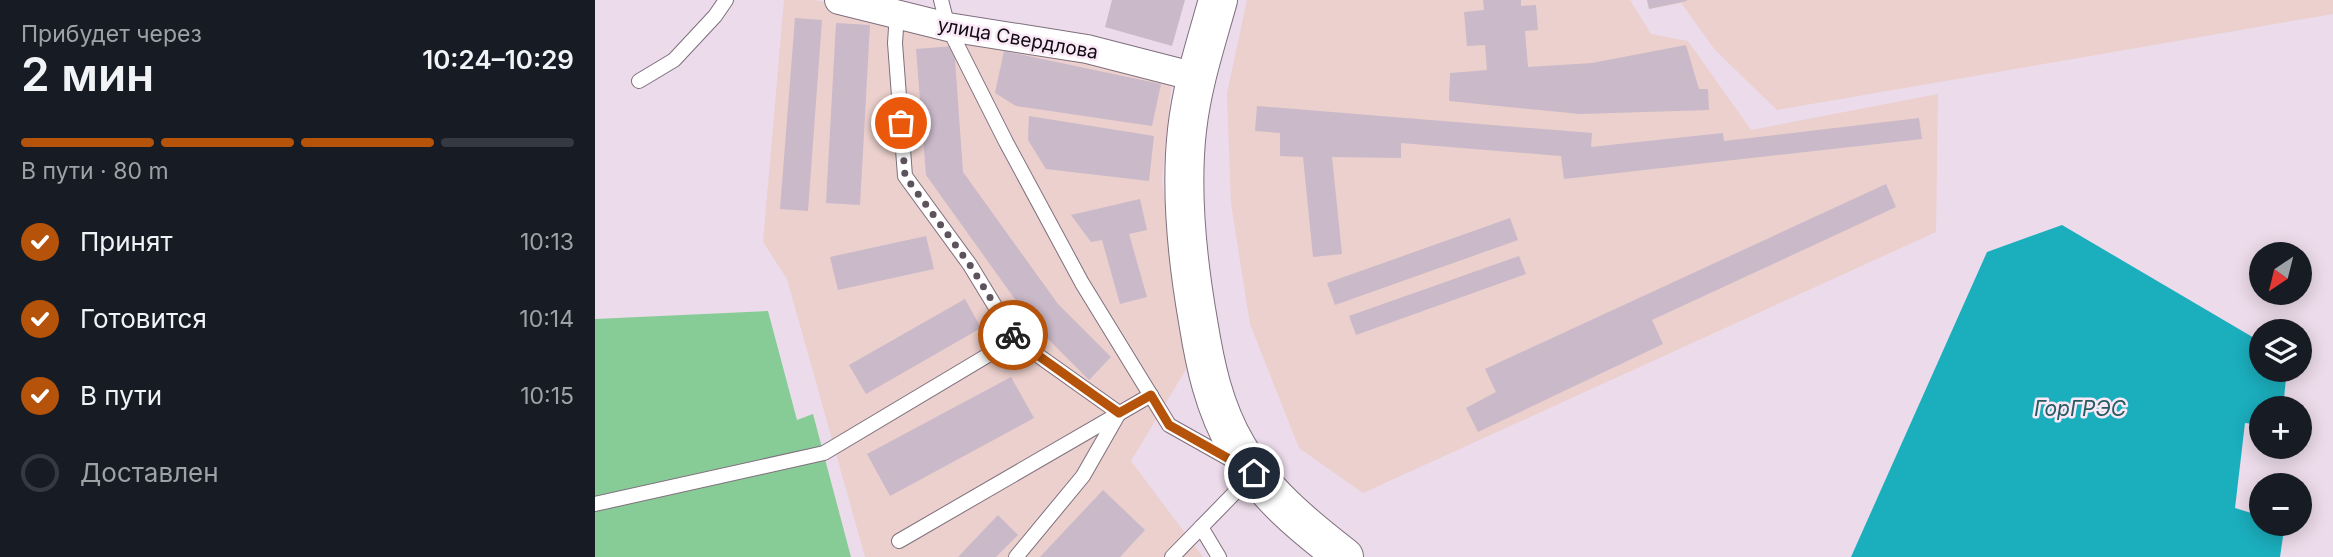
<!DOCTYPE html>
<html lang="ru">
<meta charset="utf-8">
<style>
:root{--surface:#171b24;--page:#20242c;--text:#f1f3f6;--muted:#9ea1a6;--line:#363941;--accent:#b45309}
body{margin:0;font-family:Inter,sans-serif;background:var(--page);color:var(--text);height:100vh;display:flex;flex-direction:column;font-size:26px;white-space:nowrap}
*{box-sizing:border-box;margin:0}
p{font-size:23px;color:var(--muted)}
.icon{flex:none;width:38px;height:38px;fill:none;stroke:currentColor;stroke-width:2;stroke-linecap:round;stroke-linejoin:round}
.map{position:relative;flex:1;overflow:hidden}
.panel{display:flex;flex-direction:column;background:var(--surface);width:595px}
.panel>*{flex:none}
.needle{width:46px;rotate:215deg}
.buttons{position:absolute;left:1654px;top:242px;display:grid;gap:14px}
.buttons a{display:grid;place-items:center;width:63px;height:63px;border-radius:50%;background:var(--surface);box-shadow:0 4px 18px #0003;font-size:35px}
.pin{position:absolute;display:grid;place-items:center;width:60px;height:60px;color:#fff;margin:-30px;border:4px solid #fff;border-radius:50%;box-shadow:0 2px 7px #0007}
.courier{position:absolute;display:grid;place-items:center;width:70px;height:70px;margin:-35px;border:5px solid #b45309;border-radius:50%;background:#fff;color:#222;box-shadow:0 2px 9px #0007}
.overview em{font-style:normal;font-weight:600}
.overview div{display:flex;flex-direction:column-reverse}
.overview{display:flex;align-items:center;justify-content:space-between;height:119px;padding:0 21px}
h1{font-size:46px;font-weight:600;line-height:52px}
.bar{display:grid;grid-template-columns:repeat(4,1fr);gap:10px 7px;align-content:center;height:84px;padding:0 21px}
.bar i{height:9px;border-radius:5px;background:var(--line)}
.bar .active{background:var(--accent)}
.bar p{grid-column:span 4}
ol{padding:0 21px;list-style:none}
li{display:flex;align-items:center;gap:21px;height:77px}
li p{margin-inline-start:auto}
li .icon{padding:7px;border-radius:50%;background:var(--accent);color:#fff;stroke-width:4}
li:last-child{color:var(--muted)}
li i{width:38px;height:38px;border:4px solid var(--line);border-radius:50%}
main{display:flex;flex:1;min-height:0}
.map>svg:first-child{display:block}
.industrial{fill:#ebd0cd}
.green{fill:#87cc96}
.water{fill:#1baebd}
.building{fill:#cab9c9}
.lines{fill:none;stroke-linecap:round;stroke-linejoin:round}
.lane-casing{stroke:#7f6f7d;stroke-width:16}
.street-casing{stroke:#7f6f7d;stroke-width:30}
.primary-casing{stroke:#7f6f7d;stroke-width:40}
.lane{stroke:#fff;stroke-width:14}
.street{stroke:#fff;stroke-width:28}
.primary{stroke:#fff;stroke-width:38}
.done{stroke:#5c535c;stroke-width:7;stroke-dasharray:0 12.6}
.route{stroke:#b45309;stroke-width:9}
.labels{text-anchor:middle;stroke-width:5;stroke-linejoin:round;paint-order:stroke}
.street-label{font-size:19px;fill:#0f0a0f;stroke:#fae8f7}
.water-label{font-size:21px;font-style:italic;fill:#255b62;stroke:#fae8f7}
</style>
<main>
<section class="panel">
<div class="overview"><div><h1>2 мин</h1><p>Прибудет через</p></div><em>10:24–10:29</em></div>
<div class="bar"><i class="active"></i><i class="active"></i><i class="active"></i><i></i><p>В пути · 80 m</p></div>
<ol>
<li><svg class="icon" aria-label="check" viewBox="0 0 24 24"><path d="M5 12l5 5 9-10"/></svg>Принят<p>10:13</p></li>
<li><svg class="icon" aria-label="check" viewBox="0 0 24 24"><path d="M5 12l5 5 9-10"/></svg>Готовится<p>10:14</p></li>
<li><svg class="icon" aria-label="check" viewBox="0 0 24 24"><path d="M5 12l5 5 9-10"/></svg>В пути<p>10:15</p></li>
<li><i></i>Доставлен</li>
</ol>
</section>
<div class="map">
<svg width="1738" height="557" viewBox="0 0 1738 557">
<rect width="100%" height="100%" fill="#ecdbea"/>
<g class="industrial">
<path d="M189 0H219L577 78 567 181 593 366 536 461 608 557H270L192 279 168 242Z"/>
<path d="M652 0H1035L1056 34 1093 41 1156 130 1343 94 1341 232 768 493 704 448 655 324 636 204 632 93Z"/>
<path d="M1052 0H1738V14L1182 110 1120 50 1086 3 1054 9Z"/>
</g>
<path class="green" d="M173 311 202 420 218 414 256 557H0V319Z"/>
<path class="water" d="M1467 225 1666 342V369H1692L1688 408H1666V425L1650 423 1640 508 1666 516V523H1690L1685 557H1256L1392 252Z"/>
<g class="building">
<path d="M517 0H590L577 46 510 27Z"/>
<path d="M888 0H926V6L941 5 943 30 930 31 933 67 997 63 1091 45 1104 89H1113L1114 110 985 114 854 101 855 73 892 70 890 45 872 46 869 12 889 10Z"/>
<path d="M1052 0H1092V1L1054 9Z"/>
<path d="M200 18 227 20 213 211 185 209Z"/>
<path d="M241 23 275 25 265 205 231 203Z"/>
<path d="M359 46 368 172 463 304 516 357 494 380 437 323 331 175 321 49Z"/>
<path d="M409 51 566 84 557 126 421 106 400 93Z"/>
<path d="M662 106 997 133 996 147 1128 133 1129 141 1324 118 1327 139 969 179 966 156 806 143V158L737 157 747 254 718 257 708 157 685 156V133L660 131Z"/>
<path d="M434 116 559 136 554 181 451 169 433 140Z"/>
<path d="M1291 184 1301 207 1057 320 1068 344 883 432 871 408 901 392 890 369Z"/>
<path d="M545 199 552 230 534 234 552 297 525 304 507 240 496 242 476 215Z"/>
<path d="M915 218 923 240 740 305 732 283Z"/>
<path d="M331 236 339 269 243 290 235 257Z"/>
<path d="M924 256 931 274 761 335 754 316Z"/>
<path d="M370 299 386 328 271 394 254 365Z"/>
<path d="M416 377 439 418 295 496 272 454Z"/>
<path d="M508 490 550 530 525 557H445Z"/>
<path d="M403 515 423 535 401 557H363Z"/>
</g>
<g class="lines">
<g class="lane-casing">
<g id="lane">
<path d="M346 0 353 27 411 142 487 283 574 425 638 461"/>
<path d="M302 13 300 43 310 176 375 265 420 339"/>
<path d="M44 81 79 60 120 16 131 0"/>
<path d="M0 504 229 453 420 339 524 413 488 476 421 557"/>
<path d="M606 527 624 557"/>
<path d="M304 541 556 395"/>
<path d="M577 557 657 475"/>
</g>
</g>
<g class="street-casing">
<path id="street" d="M244 0 353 27 492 49 601 77"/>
</g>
<g class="primary-casing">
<path id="primary" d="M623 0C611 43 597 85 592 130 585 193 592 258 603 321 610 365 619 408 642 447 667 492 709 526 749 557"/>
</g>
<use href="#lane" class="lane"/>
<use href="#street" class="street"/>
<use href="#primary" class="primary"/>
</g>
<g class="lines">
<path class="done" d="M306 123 310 176 375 265 418 335"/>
<path class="route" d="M418 335 420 339 524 413 556 395 574 425 659 473"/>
</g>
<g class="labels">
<g class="street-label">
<text transform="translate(423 38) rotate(10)" y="7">улица Свердлова</text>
</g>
<g class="water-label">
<text x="1485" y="416">ГорГРЭС</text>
</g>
</g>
</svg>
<div class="buttons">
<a><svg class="needle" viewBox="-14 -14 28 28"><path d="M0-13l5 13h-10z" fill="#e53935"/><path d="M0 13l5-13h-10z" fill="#9ea1a6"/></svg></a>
<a><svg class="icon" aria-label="layers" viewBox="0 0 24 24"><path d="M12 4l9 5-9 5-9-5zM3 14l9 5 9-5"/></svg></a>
<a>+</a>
<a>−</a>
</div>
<div class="pin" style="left:306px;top:123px;background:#ea580c"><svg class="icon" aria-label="bag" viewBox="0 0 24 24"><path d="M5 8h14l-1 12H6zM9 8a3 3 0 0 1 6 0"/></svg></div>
<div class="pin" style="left:659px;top:473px;background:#1f2937"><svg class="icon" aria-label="home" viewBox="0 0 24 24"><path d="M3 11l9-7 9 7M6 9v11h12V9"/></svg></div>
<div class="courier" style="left:418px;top:335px"><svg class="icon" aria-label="bike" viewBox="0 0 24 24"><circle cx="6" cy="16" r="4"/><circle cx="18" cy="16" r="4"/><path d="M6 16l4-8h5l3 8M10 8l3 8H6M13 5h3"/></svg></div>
</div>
</main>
